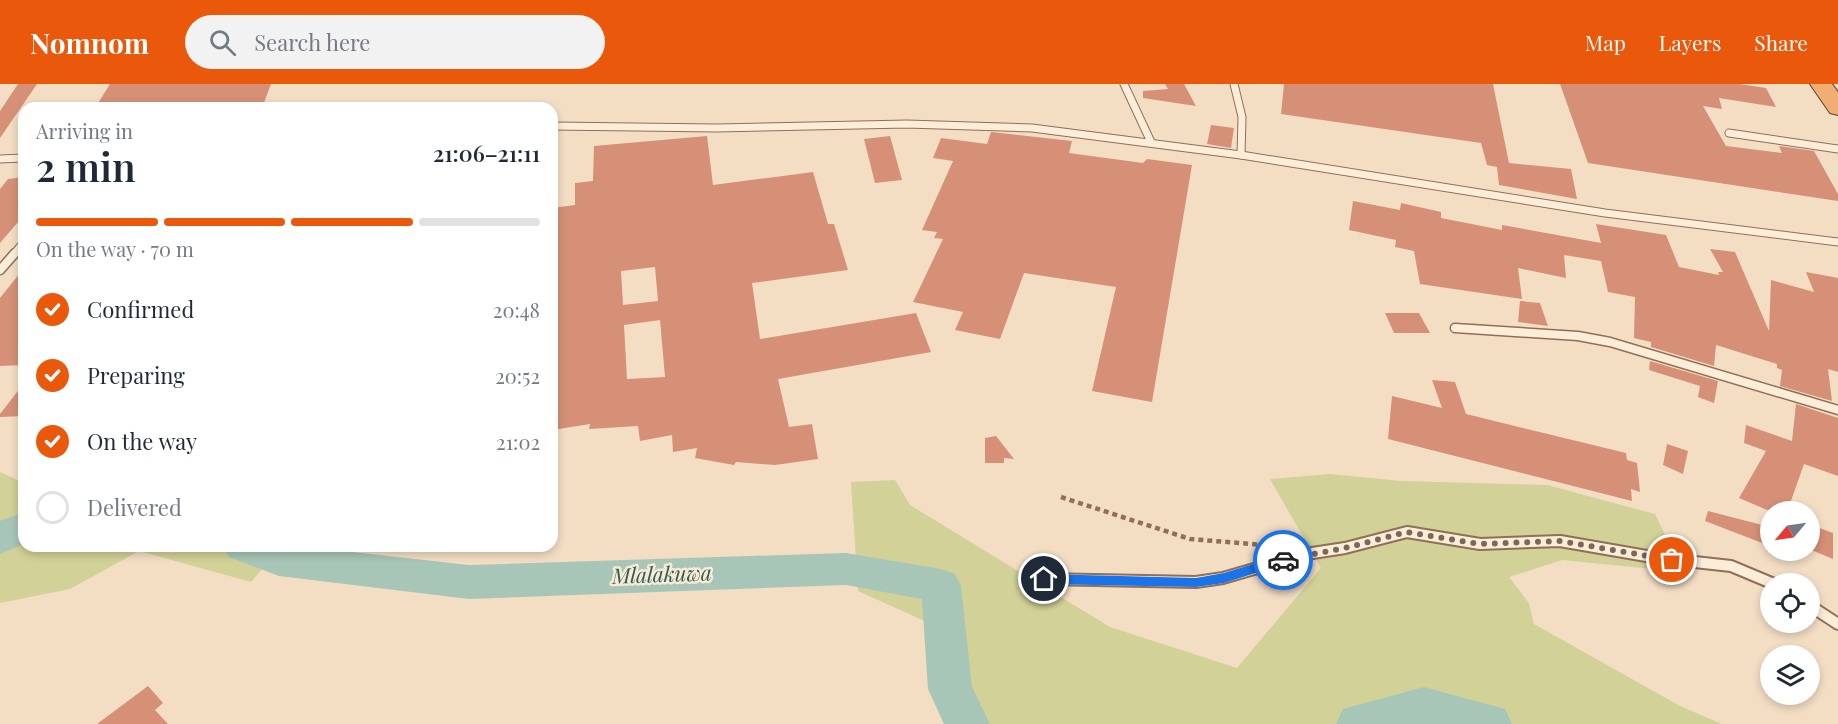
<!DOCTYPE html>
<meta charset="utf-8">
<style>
:root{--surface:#fff;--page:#f2f2f3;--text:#1f2937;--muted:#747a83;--line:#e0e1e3;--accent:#ea580c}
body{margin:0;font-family:"Playfair Display",serif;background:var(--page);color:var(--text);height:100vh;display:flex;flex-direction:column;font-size:22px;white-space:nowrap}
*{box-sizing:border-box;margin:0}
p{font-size:20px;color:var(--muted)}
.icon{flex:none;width:33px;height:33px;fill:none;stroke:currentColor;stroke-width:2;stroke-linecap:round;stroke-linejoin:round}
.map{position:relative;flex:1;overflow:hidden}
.details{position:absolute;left:18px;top:18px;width:540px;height:450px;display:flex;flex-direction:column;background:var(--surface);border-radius:18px;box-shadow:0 3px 9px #0003}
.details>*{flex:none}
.needle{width:39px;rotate:241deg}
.buttons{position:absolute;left:1760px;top:417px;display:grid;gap:12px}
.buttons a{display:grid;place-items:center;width:60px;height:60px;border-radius:50%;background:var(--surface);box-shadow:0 3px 9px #0003;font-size:30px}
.pin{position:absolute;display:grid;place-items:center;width:51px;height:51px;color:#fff;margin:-26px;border:3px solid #fff;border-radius:50%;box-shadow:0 2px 6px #0007}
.courier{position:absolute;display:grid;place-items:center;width:60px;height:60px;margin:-30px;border:4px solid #1a73e8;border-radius:50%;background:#fff;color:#222;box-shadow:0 2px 8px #0007}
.summary em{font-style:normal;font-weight:600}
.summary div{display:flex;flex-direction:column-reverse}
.summary{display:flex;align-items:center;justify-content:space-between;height:102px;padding:0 18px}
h1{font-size:39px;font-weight:600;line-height:45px}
.bar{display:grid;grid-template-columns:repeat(4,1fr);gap:9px 6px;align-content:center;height:72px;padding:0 18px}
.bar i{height:8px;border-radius:4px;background:var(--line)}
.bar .selected{background:var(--accent)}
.bar p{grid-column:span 4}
ol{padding:0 18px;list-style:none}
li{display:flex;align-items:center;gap:18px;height:66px}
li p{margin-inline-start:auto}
li .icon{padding:6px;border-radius:50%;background:var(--accent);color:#fff;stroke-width:4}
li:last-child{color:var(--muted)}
li i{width:33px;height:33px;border:3px solid var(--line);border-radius:50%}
header{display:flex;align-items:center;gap:36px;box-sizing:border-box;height:84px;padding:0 30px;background:var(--accent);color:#fff}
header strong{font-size:28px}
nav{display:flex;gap:33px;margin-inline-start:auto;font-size:21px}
.search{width:420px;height:54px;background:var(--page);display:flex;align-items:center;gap:15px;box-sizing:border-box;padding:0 21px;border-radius:33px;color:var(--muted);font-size:22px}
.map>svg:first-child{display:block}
.green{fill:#d2d197}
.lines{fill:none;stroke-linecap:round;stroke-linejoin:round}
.river{fill:#a7c6b8;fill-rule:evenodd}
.building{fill:#d59077;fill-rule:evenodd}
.service-far2-casing{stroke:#906e58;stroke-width:9}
.service-far1-casing{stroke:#906e58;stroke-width:11}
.service-casing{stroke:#906e58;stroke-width:14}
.trunk-casing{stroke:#5d3c2d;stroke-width:2}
.path{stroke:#906e58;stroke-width:4.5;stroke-dasharray:5 4;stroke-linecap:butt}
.service-far2{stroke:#fcedd9;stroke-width:7}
.service-far1{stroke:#fcedd9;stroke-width:8}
.service{stroke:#fcedd9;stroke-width:10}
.trunk{fill:#f1ae74;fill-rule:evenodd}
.route{fill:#1a73e8}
.done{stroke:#7d6858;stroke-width:6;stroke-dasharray:0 10.8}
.labels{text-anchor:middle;stroke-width:5;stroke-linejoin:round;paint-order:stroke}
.water-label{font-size:21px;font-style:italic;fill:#2b6055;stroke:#f9e9d5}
</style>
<header>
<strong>Nomnom</strong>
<div class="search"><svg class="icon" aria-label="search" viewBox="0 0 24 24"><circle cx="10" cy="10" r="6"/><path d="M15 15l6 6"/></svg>Search here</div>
<nav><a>Map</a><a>Layers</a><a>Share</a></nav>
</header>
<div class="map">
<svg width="1838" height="640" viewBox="0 0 1838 640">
<rect width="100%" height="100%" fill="#f3dec4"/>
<g class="green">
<path d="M0 388 24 399V462H281L251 498 139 467 70 505 0 519Z"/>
<path d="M1330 390 1401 397 1547 401 1655 430 1683 488 1562 476 1509 493 1529 519 1534 540 1680 622 1722 640H959L967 556 858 507 851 398 895 396 910 421 1110 543 1237 584 1321 484 1270 395Z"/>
</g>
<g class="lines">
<g class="river">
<path d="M24 428V460L0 470V437Z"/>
<path d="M223 462H298L469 481 846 469 941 485 955 490 961 502 972 603 990 640H944L928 605 922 515 846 501 469 515 279 492 229 473Z"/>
<path d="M1424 603 1505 625 1512 640H1336L1343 625Z"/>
</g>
</g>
<g class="building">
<path d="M18 0H37L0 54V27Z"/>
<path d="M110 0H271L262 24H95Z"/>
<path d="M1165 0H1184L1196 22 1143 14V7L1168 5Z"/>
<path d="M1284 0H1493L1509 79 1571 85 1577 115 1499 101 1497 83 1487 81 1481 59 1281 30Z"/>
<path d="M1560 0H1739L1766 4 1776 23 1719 14 1722 25 1703 22 1726 62 1782 69 1779 62 1814 67 1838 110V117L1588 79Z"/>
<path d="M1211 41 1234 44 1231 64 1207 60Z"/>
<path d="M991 48 1072 57 1069 69 1143 79 1147 75 1192 81 1152 318 1092 307 1116 203 1024 189 1000 255 955 246 963 228 913 218 943 155 934 154 937 148 922 146 953 77 933 74 941 54 987 60Z"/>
<path d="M707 52 713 101 813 88 828 140H834L848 186 752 199 760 255 916 229 931 268 778 295 789 343 812 340 818 375 775 381 736 378 734 381 695 374 697 364 673 368 672 351 640 357 638 342 589 345 590 340 552 346V124L575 121V99L593 97 594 62ZM655 183 658 217 623 221 621 187ZM660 236 665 293 627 295 624 241Z"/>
<path d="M890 52 902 96 875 99 864 55Z"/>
<path d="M24 93V131L0 159V105L8 95Z"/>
<path d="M1353 117 1400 126 1401 119 1441 128V134L1502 146V141L1601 159 1596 140 1666 151 1679 183 1719 191 1718 188H1723L1710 165 1735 168 1769 247 1771 196 1814 208 1806 188 1838 194V288L1828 285 1832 317 1780 302 1782 286 1777 284V280L1716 261 1714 282 1651 263V258L1634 254 1635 213 1608 208 1601 177 1564 171 1566 194 1518 184 1522 215 1420 200 1414 167 1395 163 1396 156 1349 146Z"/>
<path d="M24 184V281L0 282V214Z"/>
<path d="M1520 217 1540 219 1548 242 1518 238Z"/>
<path d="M1385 229H1419L1430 249H1394Z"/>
<path d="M1650 277 1718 297 1714 319 1698 313 1700 302 1649 286Z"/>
<path d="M1432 296 1455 298 1466 330 1626 369 1627 376 1637 379 1640 408 1631 405 1632 417 1388 355 1392 312 1442 324Z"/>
<path d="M24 299V332L0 333V330Z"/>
<path d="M1796 320 1838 334V392L1804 380 1787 428H1772L1739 414 1766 367 1744 359 1746 341 1792 357Z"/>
<path d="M996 352 1014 375 1004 374V379H985V354Z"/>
<path d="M1667 360 1688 367 1683 390 1663 381Z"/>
<path d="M1708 427 1770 443V462L1705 437Z"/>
<path d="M1809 440 1833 449V475L1809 465Z"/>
<path d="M148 602 163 619 155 626 168 640H97Z"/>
</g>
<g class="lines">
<g class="service-far2-casing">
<g id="service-far2">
<path d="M1124 0 1151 58"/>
<path d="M1234 0 1242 33 1241 71"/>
<path d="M552 42 717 44 907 40 1032 44 1241 71 1605 129 1838 158"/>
<path d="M1729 49 1838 65"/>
<path d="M0 75 24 74"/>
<path d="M14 170 24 158"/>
</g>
</g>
<g class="service-far1-casing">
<g id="service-far1">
<path d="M0 186 15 169"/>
<path d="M1455 244 1578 252 1610 258 1838 326"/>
</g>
</g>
<g class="service-casing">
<g id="service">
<path d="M1044 495 1196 498 1223 494 1306 470 1345 464 1407 448 1480 460 1560 457 1658 474 1731 482 1774 500"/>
<path d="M1809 521 1838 540"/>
</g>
</g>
<g class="trunk-casing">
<path id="trunk" d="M1810 0H1832L1838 8V31L1830 29Z"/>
</g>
<path class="path" d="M1061 413 1190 455 1276 462"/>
<use href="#service-far2" class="service-far2"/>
<use href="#service-far1" class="service-far1"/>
<use href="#service" class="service"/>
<use href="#trunk" class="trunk"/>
</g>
<path class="route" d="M1283 471 1287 473V479L1224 499 1196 503 1044 500 1038 495 1044 490 1196 494 1224 489Z"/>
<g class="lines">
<path class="done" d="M1283 476 1345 464 1407 448 1479 460 1560 457 1672 476"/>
</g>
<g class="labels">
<g class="water-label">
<text transform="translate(662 491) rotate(-2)" y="7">Mlalakuwa</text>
</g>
</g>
</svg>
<div class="buttons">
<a><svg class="needle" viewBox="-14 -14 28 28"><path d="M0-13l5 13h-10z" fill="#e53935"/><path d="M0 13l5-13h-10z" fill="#747a83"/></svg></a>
<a><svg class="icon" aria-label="locate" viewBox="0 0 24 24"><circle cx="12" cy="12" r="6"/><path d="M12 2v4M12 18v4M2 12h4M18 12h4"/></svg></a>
<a><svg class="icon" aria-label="layers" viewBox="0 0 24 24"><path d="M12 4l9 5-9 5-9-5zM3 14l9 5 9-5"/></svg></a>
</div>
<div class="pin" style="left:1672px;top:476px;background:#ea580c"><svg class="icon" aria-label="bag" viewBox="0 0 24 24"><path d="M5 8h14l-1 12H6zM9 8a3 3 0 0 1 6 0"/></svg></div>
<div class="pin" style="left:1044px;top:495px;background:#1f2937"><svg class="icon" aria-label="home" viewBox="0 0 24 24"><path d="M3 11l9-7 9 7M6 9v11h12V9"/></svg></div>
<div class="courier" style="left:1283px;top:476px"><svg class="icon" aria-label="car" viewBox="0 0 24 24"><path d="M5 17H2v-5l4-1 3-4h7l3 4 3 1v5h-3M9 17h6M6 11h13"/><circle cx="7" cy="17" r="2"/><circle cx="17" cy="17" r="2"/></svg></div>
<section class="details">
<div class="summary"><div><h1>2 min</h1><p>Arriving in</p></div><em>21:06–21:11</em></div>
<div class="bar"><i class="selected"></i><i class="selected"></i><i class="selected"></i><i></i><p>On the way · 70 m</p></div>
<ol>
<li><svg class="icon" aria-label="check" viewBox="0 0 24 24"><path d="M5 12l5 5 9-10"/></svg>Confirmed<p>20:48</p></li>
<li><svg class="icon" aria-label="check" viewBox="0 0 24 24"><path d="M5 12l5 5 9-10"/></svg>Preparing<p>20:52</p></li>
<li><svg class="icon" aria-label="check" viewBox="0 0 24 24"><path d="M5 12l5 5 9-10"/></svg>On the way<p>21:02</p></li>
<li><i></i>Delivered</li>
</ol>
</section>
</div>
